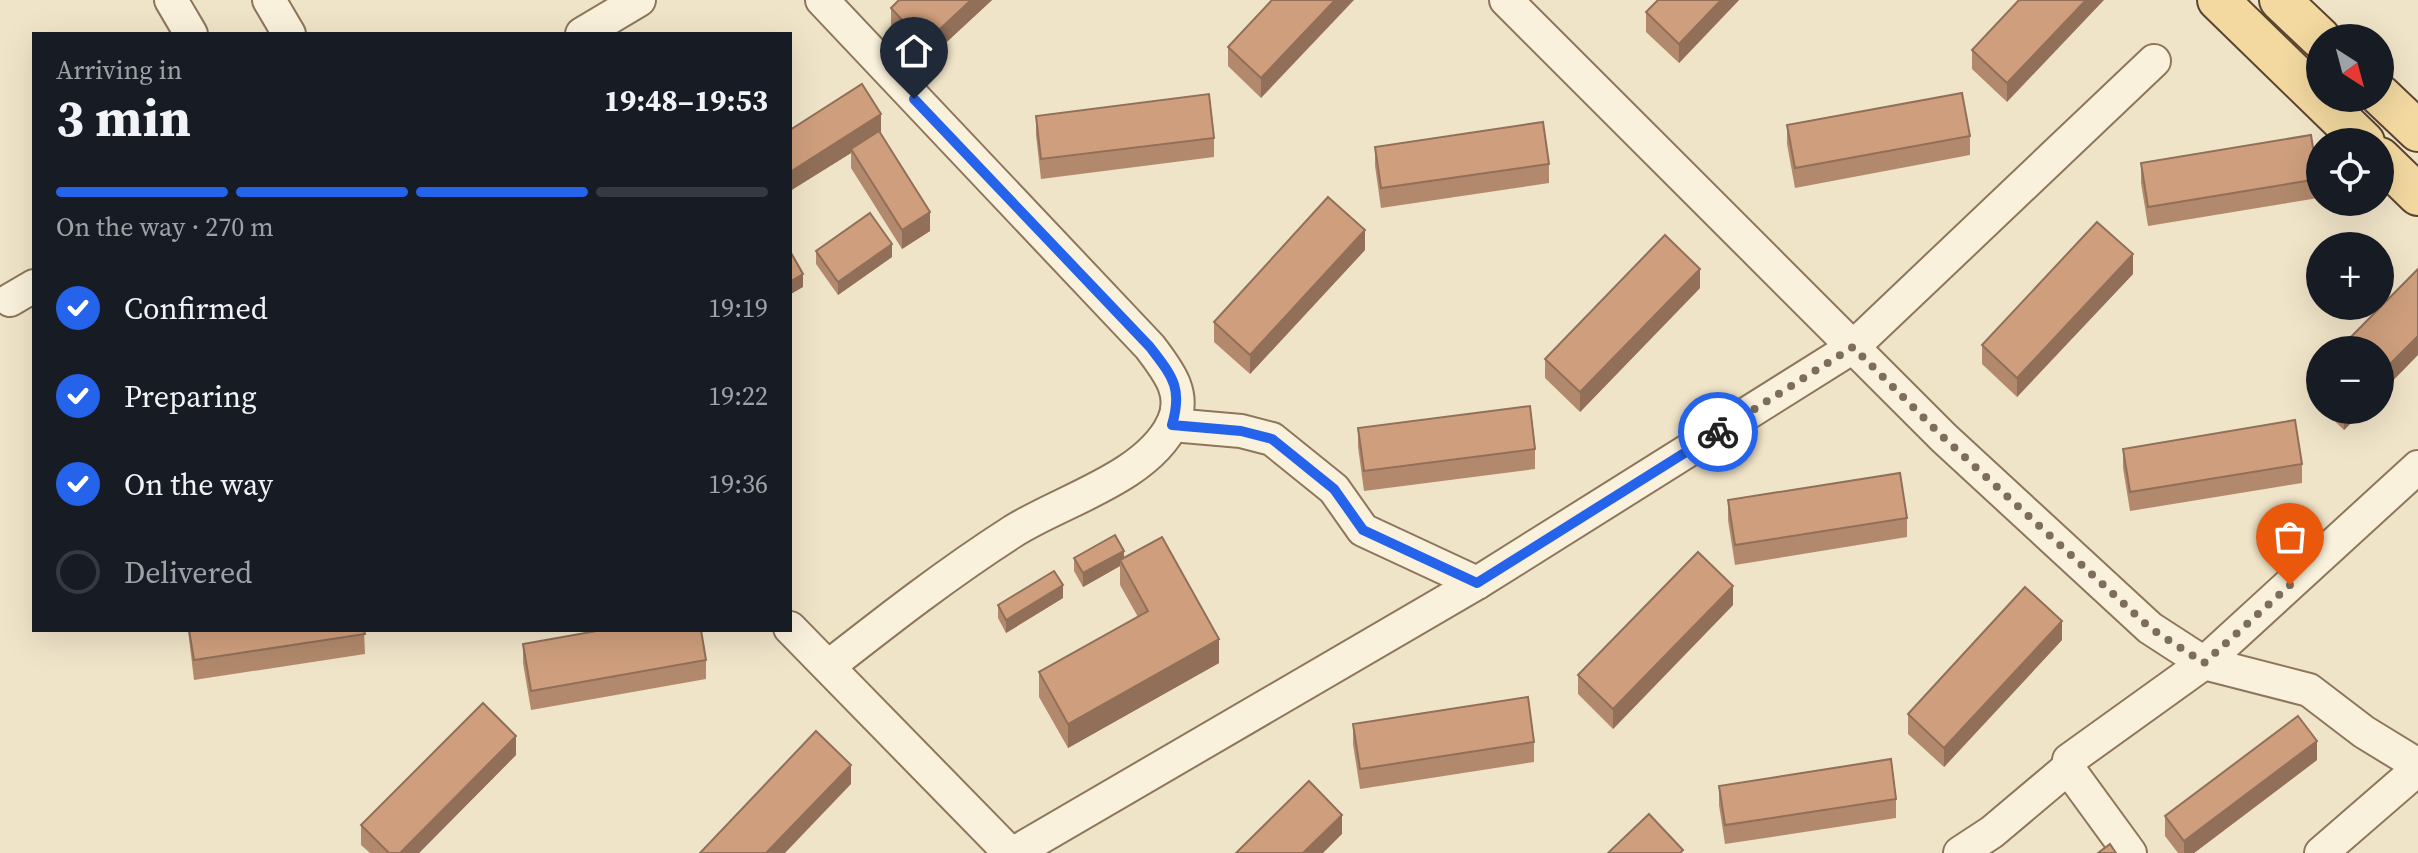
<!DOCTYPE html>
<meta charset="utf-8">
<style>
:root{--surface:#171b24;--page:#242831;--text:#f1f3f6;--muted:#9ea1a6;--line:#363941;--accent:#2563eb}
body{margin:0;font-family:"Source Serif 4",serif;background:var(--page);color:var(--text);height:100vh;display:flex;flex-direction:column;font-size:30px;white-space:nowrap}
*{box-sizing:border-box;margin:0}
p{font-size:26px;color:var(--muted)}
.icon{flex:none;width:44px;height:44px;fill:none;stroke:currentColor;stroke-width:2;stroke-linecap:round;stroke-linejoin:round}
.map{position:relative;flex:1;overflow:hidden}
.panel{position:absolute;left:32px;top:32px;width:760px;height:600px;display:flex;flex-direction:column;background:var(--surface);border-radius:0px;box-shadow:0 8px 32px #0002}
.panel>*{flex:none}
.needle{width:52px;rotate:144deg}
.buttons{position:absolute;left:2306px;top:24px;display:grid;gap:16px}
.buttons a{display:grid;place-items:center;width:88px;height:88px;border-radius:50%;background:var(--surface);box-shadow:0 8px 32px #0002;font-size:40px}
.pin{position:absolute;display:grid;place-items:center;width:68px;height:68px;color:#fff;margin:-82px -34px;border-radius:50% 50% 50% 0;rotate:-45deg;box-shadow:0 0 8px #0007}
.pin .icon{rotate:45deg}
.courier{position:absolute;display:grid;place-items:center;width:80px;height:80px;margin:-40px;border:6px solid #2563eb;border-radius:50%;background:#fff;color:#222;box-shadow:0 2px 10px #0007}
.summary em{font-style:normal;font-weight:700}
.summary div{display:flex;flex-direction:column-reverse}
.summary{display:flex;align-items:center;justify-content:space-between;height:136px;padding:0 24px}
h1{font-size:52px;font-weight:700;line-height:60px}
.bar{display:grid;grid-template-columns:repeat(4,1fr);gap:12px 8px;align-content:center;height:96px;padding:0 24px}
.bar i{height:10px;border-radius:6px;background:var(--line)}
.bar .active{background:var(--accent)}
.bar p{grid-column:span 4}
ol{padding:0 24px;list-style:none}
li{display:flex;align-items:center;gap:24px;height:88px}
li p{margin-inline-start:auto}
li .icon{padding:8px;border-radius:50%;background:var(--accent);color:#fff;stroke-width:4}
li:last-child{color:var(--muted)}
li i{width:44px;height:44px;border:4px solid var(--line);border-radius:50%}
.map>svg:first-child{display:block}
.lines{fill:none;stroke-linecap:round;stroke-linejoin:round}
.minor-casing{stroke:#8d765c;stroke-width:36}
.major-casing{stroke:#5b4430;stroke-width:44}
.minor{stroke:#faf1dc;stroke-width:32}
.major{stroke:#f3d9a0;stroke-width:40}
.wall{fill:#b2896c}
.shaded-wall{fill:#916f58}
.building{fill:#cf9f7d;stroke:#916f58;stroke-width:2}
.done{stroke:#7c6e5b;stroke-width:8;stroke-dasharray:0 14.4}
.route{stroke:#2563eb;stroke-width:10}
</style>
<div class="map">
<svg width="2418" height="853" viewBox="0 0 2418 853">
<rect width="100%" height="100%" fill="#f0e4c8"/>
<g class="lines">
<g class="minor-casing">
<g id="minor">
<path d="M171 0 191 34"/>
<path d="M269 0 289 34"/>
<path d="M822 0 1150 347C1167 370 1187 393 1173 423 1147 478 1060 501 1012 532 948 573 889 619 829 666"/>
<path d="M1506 0 1944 438 2150 628 2204 663 2309 690 2364 732 2418 765"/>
<path d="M582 34 639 0"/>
<path d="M10 300 34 286"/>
<path d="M1172 425 1241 431 1272 439 1334 489 1363 530 1477 583"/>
<path d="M790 628 1010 853"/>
<path d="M1014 853 1477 583 1853 347 2154 61"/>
<path d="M1960 853 1992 832 2068 768"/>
<path d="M2130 853 2068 768 2069 760 2204 663 2418 467"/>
<path d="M2321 853 2418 769"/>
</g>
</g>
<g class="major-casing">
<g id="major">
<path d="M2218 0 2364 142"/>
<path d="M2280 0 2320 38"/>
<path d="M2380 95 2418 131"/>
<path d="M2380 158 2418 195"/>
</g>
</g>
<use href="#minor" class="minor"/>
<use href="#major" class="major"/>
</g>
<g class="wall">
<path d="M899 0H992L924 63 891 27V8Z"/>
<path d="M1272 0 1261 98 1228 66V47Z"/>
<path d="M1739 0 1679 63 1646 32V12Z"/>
<path d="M2019 0 2007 102 1972 69V50Z"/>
<path d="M1036 116 1214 138V157L1041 179 1036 135Z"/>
<path d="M1787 125 1970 136V155L1795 188 1787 144Z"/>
<path d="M790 130 881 133 930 231 902 249 851 168V153L790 191Z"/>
<path d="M1375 147 1549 164V183L1381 208 1375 166Z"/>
<path d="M2141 163 2318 179V198L2148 226 2141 183Z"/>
<path d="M1365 250 1250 374 1214 342V322Z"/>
<path d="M816 251 892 257 838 295 816 264Z"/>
<path d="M2133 274 2017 397 1982 364V345Z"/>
<path d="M1700 288 1580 412 1545 378V359Z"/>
<path d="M2320 368V407L2310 397V378Z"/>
<path d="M2323 410H2364L2344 430Z"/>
<path d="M1358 428 1535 449V469L1364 491 1358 447Z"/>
<path d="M2123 449 2302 464V483L2130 511 2123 468Z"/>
<path d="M1728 500 1907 518V537L1735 565 1728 520Z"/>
<path d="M1074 558H1124L1219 663 1068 748 1039 697V672L1138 617 1120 585V566L1083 587 1074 571Z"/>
<path d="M1063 598 1006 633 998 618V605Z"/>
<path d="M1733 605 1613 729 1578 694V675Z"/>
<path d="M188 630H364L365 654 194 680Z"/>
<path d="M2062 640 1944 767 1908 734V714Z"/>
<path d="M523 644 706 660V679L531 710 523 663Z"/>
<path d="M1353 724 1534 742V762L1360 789 1353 744Z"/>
<path d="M516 755 419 853H370L361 845V825Z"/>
<path d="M2317 760 2194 853H2178L2165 836V816Z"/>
<path d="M1719 786 1896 799V818L1725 844 1719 805Z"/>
</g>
<g class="shaded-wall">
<path d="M971 0H992L924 63V44Z"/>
<path d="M1335 0H1354L1261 98V78Z"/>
<path d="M1721 0H1739L1679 63V44Z"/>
<path d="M2086 0H2104L2007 102V83Z"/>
<path d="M881 114V133L851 149V153L790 191V172Z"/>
<path d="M930 212V231L902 249V230Z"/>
<path d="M1365 230V250L1250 374V355Z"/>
<path d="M892 244V257L838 295V282Z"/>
<path d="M2133 254V274L2017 397V378Z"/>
<path d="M1700 269V288L1580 412V392Z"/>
<path d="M803 274V287L791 294V281Z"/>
<path d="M2418 336V355L2380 394V374Z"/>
<path d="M2345 410H2364L2344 430V411Z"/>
<path d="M1124 551V564L1120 560V566L1083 587V573Z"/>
<path d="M1063 585V598L1006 633V620Z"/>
<path d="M1733 586V605L1613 729V709Z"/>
<path d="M2062 621V640L1944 767V748Z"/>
<path d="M1219 639V663L1068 748V724Z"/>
<path d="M516 736V755L419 853H400Z"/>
<path d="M2317 741V760L2194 853H2184V841Z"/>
<path d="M851 765V784L785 853H766Z"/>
<path d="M1342 815V834L1323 853H1303Z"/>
</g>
<g class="building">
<path d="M899 0H971L924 44 891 8Z"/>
<path d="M1272 0H1335L1261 78 1228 47Z"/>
<path d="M1658 0H1721L1679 44 1646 12Z"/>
<path d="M2019 0H2086L2007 83 1972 50Z"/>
<path d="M862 84 881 114 790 172V130Z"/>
<path d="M1962 93 1970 136 1795 168 1787 125Z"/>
<path d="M1209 94 1214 138 1041 159 1036 116Z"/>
<path d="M1543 122 1549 164 1381 188 1375 147Z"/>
<path d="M879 131 930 212 902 230 851 149Z"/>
<path d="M2311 135 2318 179 2148 207 2141 163Z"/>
<path d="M1328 197 1365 230 1250 355 1214 322Z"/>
<path d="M870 213 892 244 838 282 816 251Z"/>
<path d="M2097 222 2133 254 2017 378 1982 345Z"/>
<path d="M1665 235 1700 269 1580 392 1545 359Z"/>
<path d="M790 251 803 274 791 281 790 279Z"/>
<path d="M2418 269V336L2380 374V350H2338Z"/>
<path d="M2320 368V387L2310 378Z"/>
<path d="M1530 406 1535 449 1364 471 1358 428Z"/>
<path d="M2295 420 2302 464 2130 492 2123 449Z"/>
<path d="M1900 473 1907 518 1735 545 1728 500Z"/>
<path d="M1115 535 1124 551 1083 573 1074 558Z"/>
<path d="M1162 537 1219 639 1068 724 1039 672 1148 611 1120 560Z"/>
<path d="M1698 552 1733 586 1613 709 1578 675Z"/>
<path d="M1054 571 1063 585 1006 620 998 605Z"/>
<path d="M2025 587 2062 621 1944 748 1908 714Z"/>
<path d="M189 630H364L365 634 194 660Z"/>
<path d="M602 630H701L706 660 531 691 523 644Z"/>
<path d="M1528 697 1534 742 1360 769 1353 724Z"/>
<path d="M483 703 516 736 400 853H389L361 825Z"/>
<path d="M2298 716 2317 741 2184 841 2165 816Z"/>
<path d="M816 731 851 765 766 853H700Z"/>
<path d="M1891 759 1896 799 1725 825 1719 786Z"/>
<path d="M1309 781 1342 815 1303 853H1236Z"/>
<path d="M1649 814 1683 850 1680 853H1608Z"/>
<path d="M2110 844 2116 853H2098Z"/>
</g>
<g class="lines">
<path class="done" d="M1718 432 1853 347 1944 438 2150 628 2204 663 2290 585"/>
<path class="route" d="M914 99 1150 347C1172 376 1183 387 1172 425L1241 431 1272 439 1334 489 1363 530 1477 583 1718 432"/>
</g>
</svg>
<div class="buttons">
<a><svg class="needle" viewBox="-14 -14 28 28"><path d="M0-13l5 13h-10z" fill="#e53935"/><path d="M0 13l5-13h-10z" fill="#9ea1a6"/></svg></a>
<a><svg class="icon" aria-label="locate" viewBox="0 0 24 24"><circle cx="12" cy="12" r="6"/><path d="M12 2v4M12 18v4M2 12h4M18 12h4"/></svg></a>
<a>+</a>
<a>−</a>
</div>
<div class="pin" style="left:2290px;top:585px;background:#ea580c"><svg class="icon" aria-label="bag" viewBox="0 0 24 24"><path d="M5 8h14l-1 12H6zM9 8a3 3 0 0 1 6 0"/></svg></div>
<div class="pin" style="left:914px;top:99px;background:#1f2937"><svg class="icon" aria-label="home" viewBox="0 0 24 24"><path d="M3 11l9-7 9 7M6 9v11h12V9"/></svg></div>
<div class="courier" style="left:1718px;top:432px"><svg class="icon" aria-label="bike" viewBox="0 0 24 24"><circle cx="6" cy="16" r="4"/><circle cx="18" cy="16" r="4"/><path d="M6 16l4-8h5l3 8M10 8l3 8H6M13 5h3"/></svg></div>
<section class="panel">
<div class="summary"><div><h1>3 min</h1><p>Arriving in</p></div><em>19:48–19:53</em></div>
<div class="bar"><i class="active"></i><i class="active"></i><i class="active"></i><i></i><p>On the way · 270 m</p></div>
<ol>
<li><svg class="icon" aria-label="check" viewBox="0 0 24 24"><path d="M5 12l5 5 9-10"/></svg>Confirmed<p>19:19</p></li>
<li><svg class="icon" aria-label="check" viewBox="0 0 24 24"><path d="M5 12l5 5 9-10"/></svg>Preparing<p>19:22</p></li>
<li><svg class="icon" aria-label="check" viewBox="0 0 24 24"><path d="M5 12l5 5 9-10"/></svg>On the way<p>19:36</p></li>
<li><i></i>Delivered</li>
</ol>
</section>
</div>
